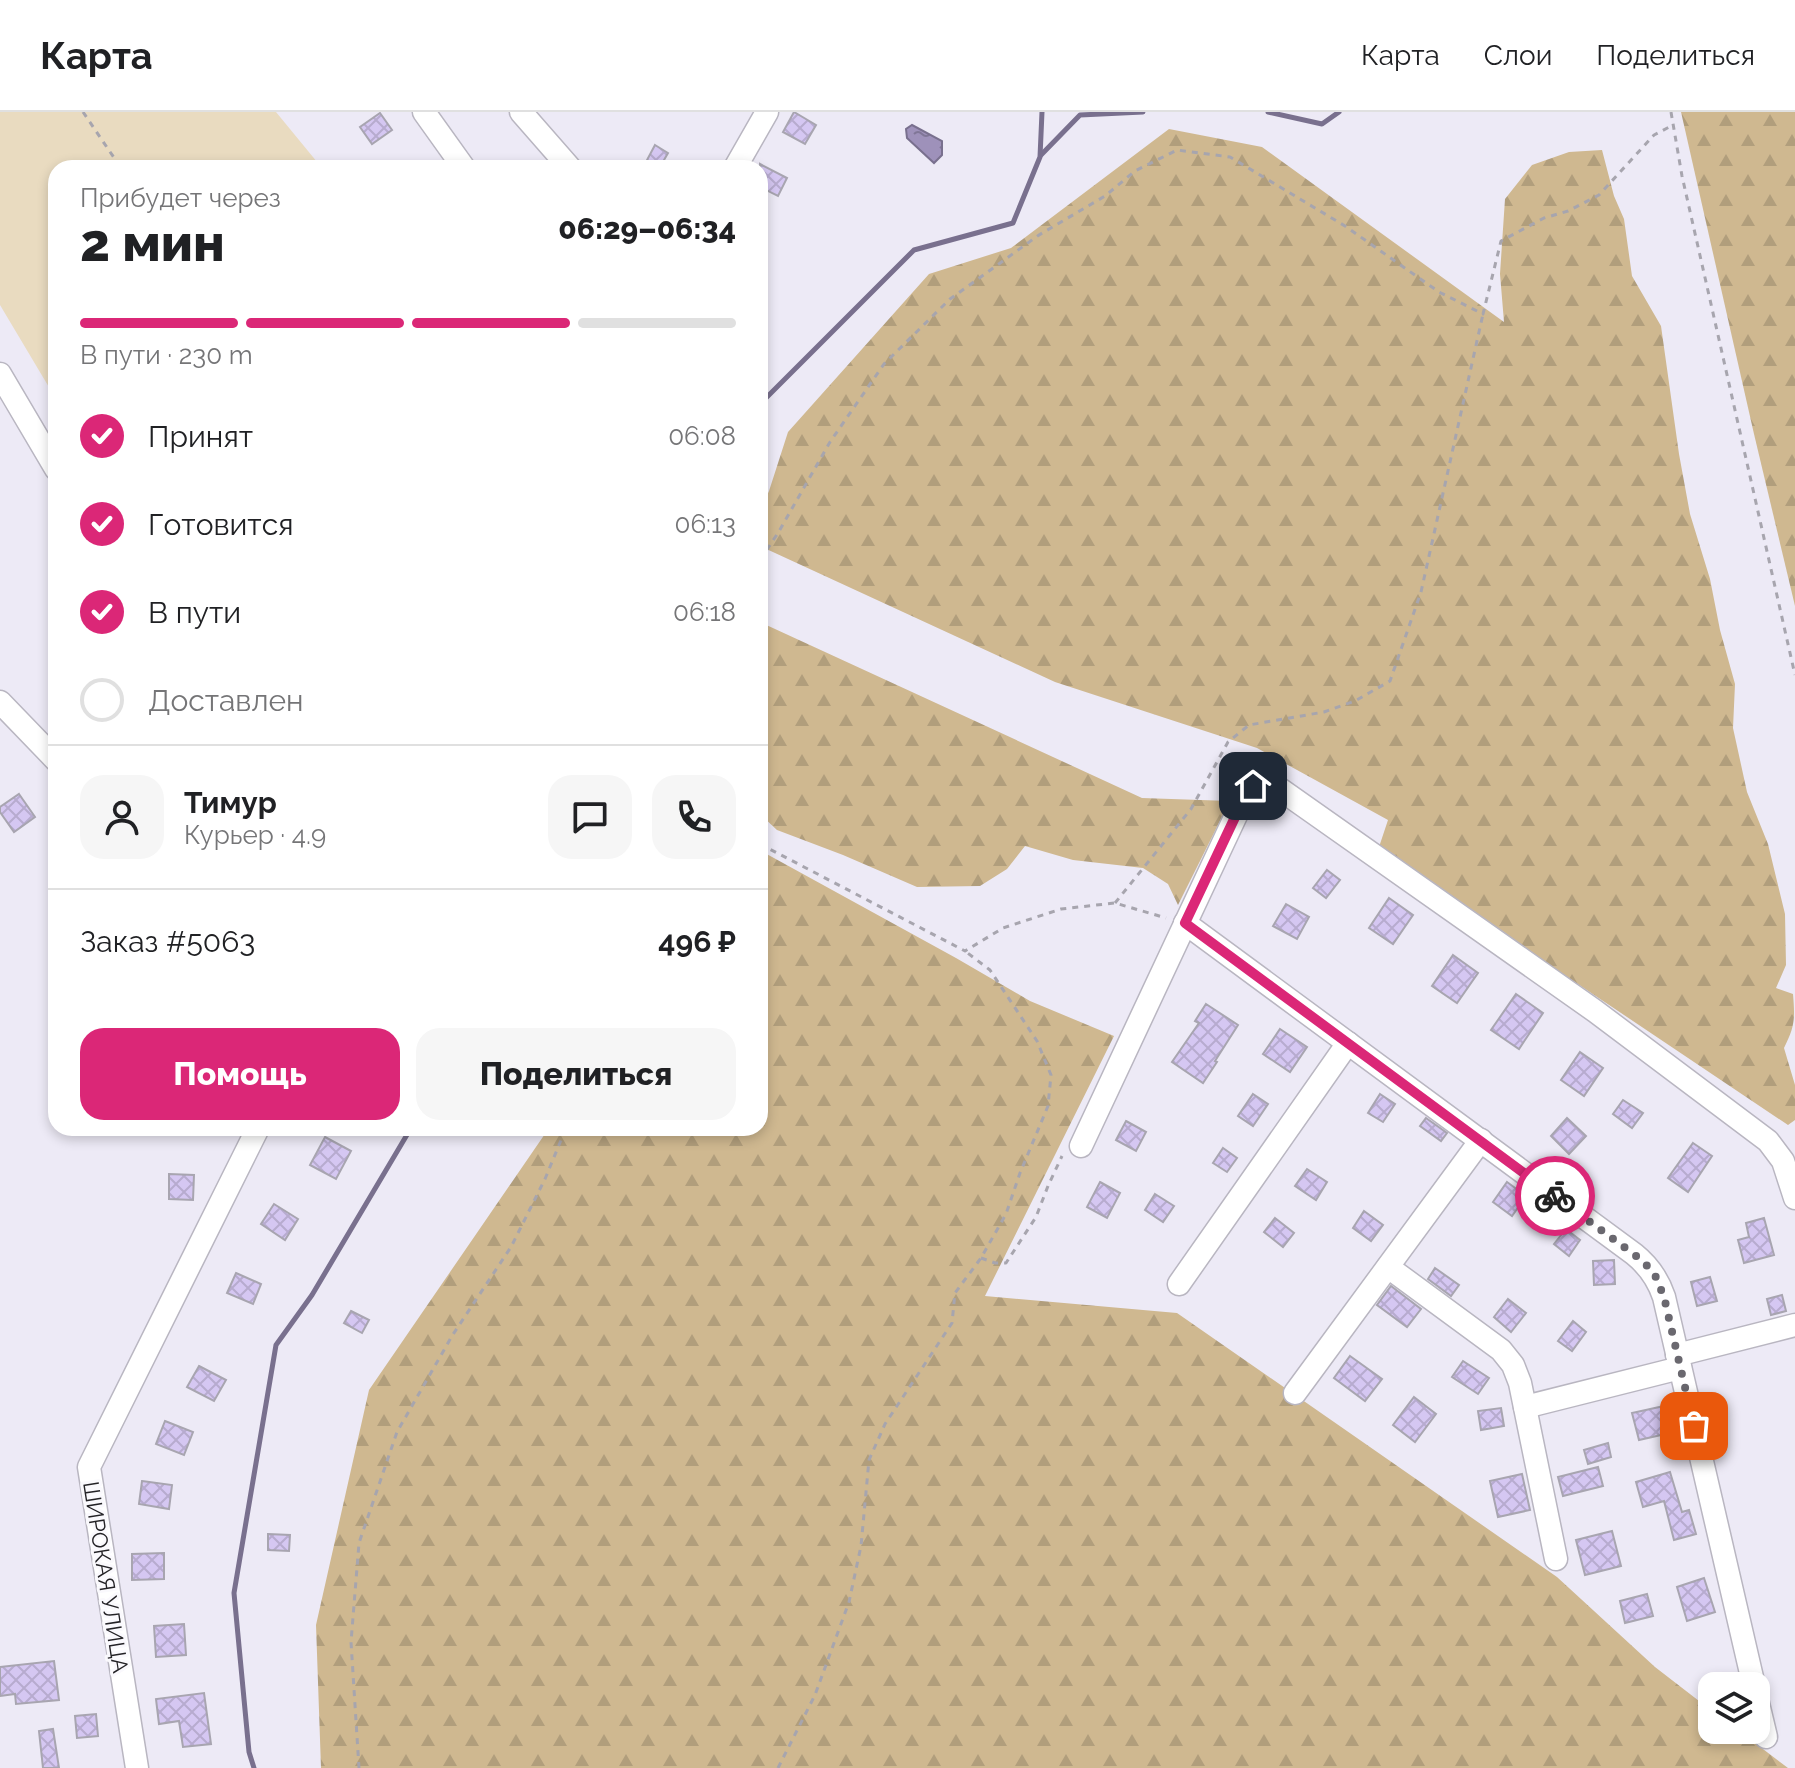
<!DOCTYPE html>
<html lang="ru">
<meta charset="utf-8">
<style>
:root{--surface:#fff;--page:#f6f6f6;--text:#202124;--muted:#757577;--line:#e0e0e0;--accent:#db2777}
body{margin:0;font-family:Raleway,sans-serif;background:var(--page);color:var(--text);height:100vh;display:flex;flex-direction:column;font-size:30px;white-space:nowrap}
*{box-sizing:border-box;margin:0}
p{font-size:26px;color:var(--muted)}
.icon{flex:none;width:44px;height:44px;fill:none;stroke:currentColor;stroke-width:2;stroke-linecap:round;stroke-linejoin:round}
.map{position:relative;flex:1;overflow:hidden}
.panel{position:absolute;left:48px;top:48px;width:720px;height:976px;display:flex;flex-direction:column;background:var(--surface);border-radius:24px;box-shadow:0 4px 12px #0003}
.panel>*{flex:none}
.buttons{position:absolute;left:1698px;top:1560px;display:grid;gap:16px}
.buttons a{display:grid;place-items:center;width:72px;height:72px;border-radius:16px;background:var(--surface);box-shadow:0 4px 12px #0003;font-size:40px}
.pin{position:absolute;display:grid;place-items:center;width:68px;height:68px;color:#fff;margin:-34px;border-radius:16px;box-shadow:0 4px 12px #0006}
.courier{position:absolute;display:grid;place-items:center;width:80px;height:80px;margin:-40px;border:6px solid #db2777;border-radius:50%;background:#fff;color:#222;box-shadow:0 2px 10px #0007}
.summary em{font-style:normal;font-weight:800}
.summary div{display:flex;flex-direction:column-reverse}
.summary{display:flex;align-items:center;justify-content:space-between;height:136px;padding:0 32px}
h1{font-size:52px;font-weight:800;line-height:60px}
.bar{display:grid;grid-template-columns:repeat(4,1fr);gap:12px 8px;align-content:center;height:96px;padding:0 32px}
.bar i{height:10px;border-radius:6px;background:var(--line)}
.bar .on{background:var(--accent)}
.bar p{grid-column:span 4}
.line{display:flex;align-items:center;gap:20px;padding:0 32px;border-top:2px solid var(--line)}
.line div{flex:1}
.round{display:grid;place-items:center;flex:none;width:84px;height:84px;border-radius:24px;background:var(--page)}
ol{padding:0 32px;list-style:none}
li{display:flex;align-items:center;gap:24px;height:88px}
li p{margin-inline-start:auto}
li .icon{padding:8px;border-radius:50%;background:var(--accent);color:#fff;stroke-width:4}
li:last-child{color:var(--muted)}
li i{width:44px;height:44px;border:4px solid var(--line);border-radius:50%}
.primary-button{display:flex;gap:16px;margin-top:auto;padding:16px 32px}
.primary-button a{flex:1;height:92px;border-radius:24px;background:var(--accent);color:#fff;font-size:32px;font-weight:800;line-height:92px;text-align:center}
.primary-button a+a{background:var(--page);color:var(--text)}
header{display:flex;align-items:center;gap:48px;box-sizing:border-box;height:112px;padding:0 40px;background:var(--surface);border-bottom:2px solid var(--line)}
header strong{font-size:38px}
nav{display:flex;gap:44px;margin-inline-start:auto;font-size:28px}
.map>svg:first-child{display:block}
.grass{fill:#e9dbc0}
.forest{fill:url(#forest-firs)}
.water{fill:url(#water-ripples);stroke:#79708e;stroke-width:2}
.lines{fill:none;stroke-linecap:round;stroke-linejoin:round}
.stream{stroke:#79708e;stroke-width:5}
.building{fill:url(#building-cross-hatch);stroke:#a8a5b0;stroke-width:2}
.minor-casing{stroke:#b9b6c1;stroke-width:25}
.path{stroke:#a7a5ae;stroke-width:3;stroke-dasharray:6 6;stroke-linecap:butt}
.minor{stroke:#fff;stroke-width:22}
.done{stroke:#6a686f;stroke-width:8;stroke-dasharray:0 14.4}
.route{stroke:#db2777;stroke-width:10}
.labels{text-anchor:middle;stroke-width:6;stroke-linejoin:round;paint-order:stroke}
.street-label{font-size:22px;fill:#232226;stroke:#faf9fd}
</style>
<header>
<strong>Карта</strong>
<nav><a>Карта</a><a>Слои</a><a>Поделиться</a></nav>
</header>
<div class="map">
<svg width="1795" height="1656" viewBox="0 0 1795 1656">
<defs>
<pattern id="forest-firs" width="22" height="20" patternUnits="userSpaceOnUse" patternTransform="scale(2)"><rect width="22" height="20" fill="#cfb890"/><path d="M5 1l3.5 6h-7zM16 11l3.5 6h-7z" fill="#b19e7c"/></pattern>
<pattern id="water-ripples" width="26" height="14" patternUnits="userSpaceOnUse" patternTransform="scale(2)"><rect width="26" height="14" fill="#9e91ba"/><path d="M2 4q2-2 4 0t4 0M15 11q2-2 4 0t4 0" fill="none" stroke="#807697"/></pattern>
<pattern id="building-cross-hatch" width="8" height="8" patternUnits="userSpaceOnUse" patternTransform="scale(2)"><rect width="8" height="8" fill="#d5c7f2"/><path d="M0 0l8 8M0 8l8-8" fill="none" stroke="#b7abcf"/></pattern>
</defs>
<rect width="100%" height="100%" fill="#edeaf6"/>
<path class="grass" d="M0 0H276L322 56H56V287L0 193Z"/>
<g class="forest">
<path d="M1681 0H1795V494L1754 322Z"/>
<path d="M1169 17 1262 35 1504 210 1500 162 1505 87 1532 53 1569 40 1602 38 1614 84 1624 107 1632 164 1661 214 1679 342 1690 402 1710 467 1720 518 1735 572 1733 616 1747 680 1768 732 1785 802 1786 853 1776 876 1793 882C1795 907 1795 914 1784 936L1795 973V1008L1788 1013 1378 738 1388 708 1257 636 1055 570 760 434V399L769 379 788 320 929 162 1011 136Z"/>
<path d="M760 510 1142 686 1230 689 1178 793 1168 772 1143 756 1073 748 1025 734 1007 757 980 774 917 775 843 743 777 718 760 702Z"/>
<path d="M763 740 956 846 1030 889 1114 924 985 1184 1177 1201 1557 1465 1655 1555 1712 1599V1618H1738L1788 1656H321L316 1513 369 1278 549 1016H760V741Z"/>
</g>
<path class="water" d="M912 13 942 29V43L934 51 907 26 906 17Z"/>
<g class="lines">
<g class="stream">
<path d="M1268 0 1322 12 1339 0"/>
<path d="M1041 43 1080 3 1143 0"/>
<path d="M760 292 914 138 1013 111 1040 45 1042 0"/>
<path d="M254 1656 249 1640 234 1481 276 1233 312 1183 411 1016"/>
</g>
</g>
<g class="building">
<path d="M794 0 816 13 805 32 783 20Z"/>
<path d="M380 1 392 18 372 32 360 15Z"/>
<path d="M655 33 668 41 660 55 647 48Z"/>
<path d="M760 52 787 66 778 84 760 75Z"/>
<path d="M19 682 35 705 14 720 0 700V695Z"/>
<path d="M1327 758 1340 768 1326 786 1313 776Z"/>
<path d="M1389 786 1413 803 1393 832 1369 816Z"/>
<path d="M1286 792 1309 805 1297 827 1273 814Z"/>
<path d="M1453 843 1478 861 1457 891 1432 874Z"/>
<path d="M1516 882 1543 901 1519 937 1491 918Z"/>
<path d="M1206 892 1238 913 1215 949 1217 950 1203 971 1172 950 1199 911 1195 909Z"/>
<path d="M1280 917 1307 935 1290 960 1263 942Z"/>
<path d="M1580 940 1603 956 1584 984 1561 968Z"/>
<path d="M1253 982 1268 992 1253 1014 1238 1004Z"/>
<path d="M1380 982 1395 992 1383 1010 1368 1001Z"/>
<path d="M1623 988 1643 1001 1632 1016 1613 1002Z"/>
<path d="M1426 1006 1447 1021 1441 1029 1420 1014Z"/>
<path d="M1567 1006 1586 1024 1569 1042 1551 1024Z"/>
<path d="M1126 1009 1146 1020 1136 1039 1116 1028Z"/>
<path d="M325 1025 351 1039 336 1067 310 1053Z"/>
<path d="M1693 1031 1712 1044 1688 1080 1668 1066Z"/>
<path d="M1223 1036 1237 1046 1227 1060 1213 1051Z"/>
<path d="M1307 1057 1327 1070 1316 1088 1295 1074Z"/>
<path d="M169 1062 194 1063 193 1088 169 1087Z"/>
<path d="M1100 1070 1120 1081 1107 1106 1087 1095Z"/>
<path d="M1507 1070 1526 1084 1512 1104 1493 1090Z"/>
<path d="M1155 1082 1174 1094 1163 1110 1145 1098Z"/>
<path d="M274 1092 298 1107 285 1128 261 1112Z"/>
<path d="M1364 1099 1383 1113 1371 1129 1353 1116Z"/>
<path d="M1275 1106 1294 1121 1283 1135 1264 1120Z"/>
<path d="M1764 1106 1774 1143 1744 1151 1738 1128 1749 1125 1746 1111Z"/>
<path d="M1566 1117 1580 1128 1569 1144 1554 1132Z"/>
<path d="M1614 1148 1615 1172 1594 1173 1593 1149Z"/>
<path d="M1435 1156 1459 1173 1451 1184 1428 1167Z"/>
<path d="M236 1161 261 1172 253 1192 227 1181Z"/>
<path d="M1710 1165 1717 1189 1697 1194 1691 1170Z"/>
<path d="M1391 1174 1421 1197 1407 1215 1377 1193Z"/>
<path d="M1782 1183 1786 1199 1771 1203 1767 1187Z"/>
<path d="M1508 1187 1526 1201 1511 1220 1494 1205Z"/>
<path d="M351 1199 369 1208 362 1221 344 1211Z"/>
<path d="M1573 1209 1586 1220 1572 1239 1558 1229Z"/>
<path d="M1350 1244 1382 1267 1365 1289 1334 1266Z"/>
<path d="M1463 1249 1489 1266 1478 1282 1452 1265Z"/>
<path d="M199 1254 226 1268 214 1289 187 1275Z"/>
<path d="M1414 1285 1436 1302 1415 1330 1393 1313Z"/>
<path d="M1664 1294 1670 1321 1639 1328 1632 1301Z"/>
<path d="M1501 1296 1504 1314 1481 1318 1478 1299Z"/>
<path d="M165 1309 193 1320 184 1343 156 1332Z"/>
<path d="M1608 1331 1611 1345 1588 1352 1584 1338Z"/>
<path d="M1598 1355 1603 1374 1563 1384 1558 1365Z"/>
<path d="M1670 1360 1682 1400 1689 1398 1696 1422 1674 1428 1664 1389 1643 1395 1636 1370Z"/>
<path d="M1522 1362 1530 1398 1498 1405 1490 1369Z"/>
<path d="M142 1369 172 1373 169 1397 139 1392Z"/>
<path d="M1612 1419 1621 1454 1585 1463 1576 1428Z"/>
<path d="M268 1422 290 1423 289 1439 268 1438Z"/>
<path d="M164 1441V1467L132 1468V1442Z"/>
<path d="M1704 1466 1715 1500 1687 1509 1677 1475Z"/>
<path d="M1647 1482 1653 1504 1625 1511 1620 1489Z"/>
<path d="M184 1512 186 1543 156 1545 154 1514Z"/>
<path d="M54 1549 59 1588 16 1592 15 1582 0 1584V1555Z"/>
<path d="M204 1581 211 1632 183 1635 179 1609 159 1612 156 1587Z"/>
<path d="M96 1602 98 1624 77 1626 75 1604Z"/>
<path d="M53 1617 59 1656H43L39 1619Z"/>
</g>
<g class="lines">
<g class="minor-casing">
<g id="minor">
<path d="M424 0 464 56"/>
<path d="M521 0 570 56"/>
<path d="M735 56 767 0"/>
<path d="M0 262 56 357"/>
<path d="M0 590 56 648"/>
<path d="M1185 811 1634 1142C1649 1154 1658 1167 1664 1185L1754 1574"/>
<path d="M1081 1034 1246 682C1253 670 1265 669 1277 675L1595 899 1768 1029 1783 1049 1795 1086"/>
<path d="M1388 1155 1501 1238 1513 1253 1520 1271 1556 1447"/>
<path d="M1179 1172 1348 931"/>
<path d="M1677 1243 1795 1213"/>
<path d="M1295 1281 1481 1028"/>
<path d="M1525 1295 1680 1256"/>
<path d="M1756 1583 1766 1625"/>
<path d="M137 1656 89 1355 258 1016"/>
</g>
</g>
<g class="path">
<path d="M83 0 121 56"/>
<path d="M1671 0 1682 64 1795 563"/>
<path d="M760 448 778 421 830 330 884 252 950 187 1039 123 1105 84 1135 59 1177 38 1230 45 1345 114 1439 180 1483 202 1501 129 1544 106 1568 99 1599 83 1654 23 1673 13"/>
<path d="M760 732 965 839 1003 816 1061 797 1115 791 1166 806"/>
<path d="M1115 791 1191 697 1228 630 1249 613 1324 600 1355 589 1390 569 1421 480 1483 202"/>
<path d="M981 1146 995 1151H1006L1036 1105 1048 1074 1062 1044"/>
<path d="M359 1656 351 1530 359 1431 397 1320 452 1224 511 1135 545 1067 566 1016"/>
<path d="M778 1656 815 1583 849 1490 861 1434 869 1348 885 1312 952 1211 955 1181 981 1146 1006 1102 1020 1061 1048 994 1051 963 1037 929 990 858 965 839"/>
</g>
<use href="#minor" class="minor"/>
</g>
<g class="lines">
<path class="done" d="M1555 1084 1643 1149 1655 1163 1664 1185 1694 1314"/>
<path class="route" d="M1253 674 1246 682 1185 811 1555 1084"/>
</g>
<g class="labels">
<g class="street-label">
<text transform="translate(106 1465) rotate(81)" y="8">ШИРОКАЯ УЛИЦА</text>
</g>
</g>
</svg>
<div class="buttons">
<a><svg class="icon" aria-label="layers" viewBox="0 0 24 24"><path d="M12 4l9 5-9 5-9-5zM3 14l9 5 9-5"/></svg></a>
</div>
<div class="pin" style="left:1694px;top:1314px;background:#ea580c"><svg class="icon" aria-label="bag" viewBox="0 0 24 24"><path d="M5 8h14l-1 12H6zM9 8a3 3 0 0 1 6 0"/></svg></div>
<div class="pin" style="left:1253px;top:674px;background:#1f2937"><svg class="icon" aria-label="home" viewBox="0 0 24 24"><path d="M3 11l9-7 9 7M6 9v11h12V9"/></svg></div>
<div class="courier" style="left:1555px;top:1084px"><svg class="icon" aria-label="bike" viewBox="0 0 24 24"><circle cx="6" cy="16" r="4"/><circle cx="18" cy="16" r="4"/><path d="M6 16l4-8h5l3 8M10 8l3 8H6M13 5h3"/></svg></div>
<section class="panel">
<div class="summary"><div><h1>2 мин</h1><p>Прибудет через</p></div><em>06:29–06:34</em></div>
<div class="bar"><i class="on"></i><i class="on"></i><i class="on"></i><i></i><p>В пути · 230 m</p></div>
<ol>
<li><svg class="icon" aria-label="check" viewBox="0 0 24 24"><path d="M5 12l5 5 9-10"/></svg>Принят<p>06:08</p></li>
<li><svg class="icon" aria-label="check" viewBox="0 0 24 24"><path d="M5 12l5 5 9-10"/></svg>Готовится<p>06:13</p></li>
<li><svg class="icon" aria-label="check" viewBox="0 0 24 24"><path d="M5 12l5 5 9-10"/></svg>В пути<p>06:18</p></li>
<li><i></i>Доставлен</li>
</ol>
<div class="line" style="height:144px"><a class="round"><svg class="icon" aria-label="person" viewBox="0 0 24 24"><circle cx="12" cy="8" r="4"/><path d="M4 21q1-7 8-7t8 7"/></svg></a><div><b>Тимур</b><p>Курьер · 4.9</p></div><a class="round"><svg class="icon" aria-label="chat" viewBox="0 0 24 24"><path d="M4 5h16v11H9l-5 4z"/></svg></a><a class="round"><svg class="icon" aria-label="phone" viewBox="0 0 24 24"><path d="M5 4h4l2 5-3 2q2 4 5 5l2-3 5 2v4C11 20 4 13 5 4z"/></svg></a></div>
<div class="line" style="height:104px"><div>Заказ #5063</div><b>496 ₽</b></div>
<div class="primary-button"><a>Помощь</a><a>Поделиться</a></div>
</section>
</div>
